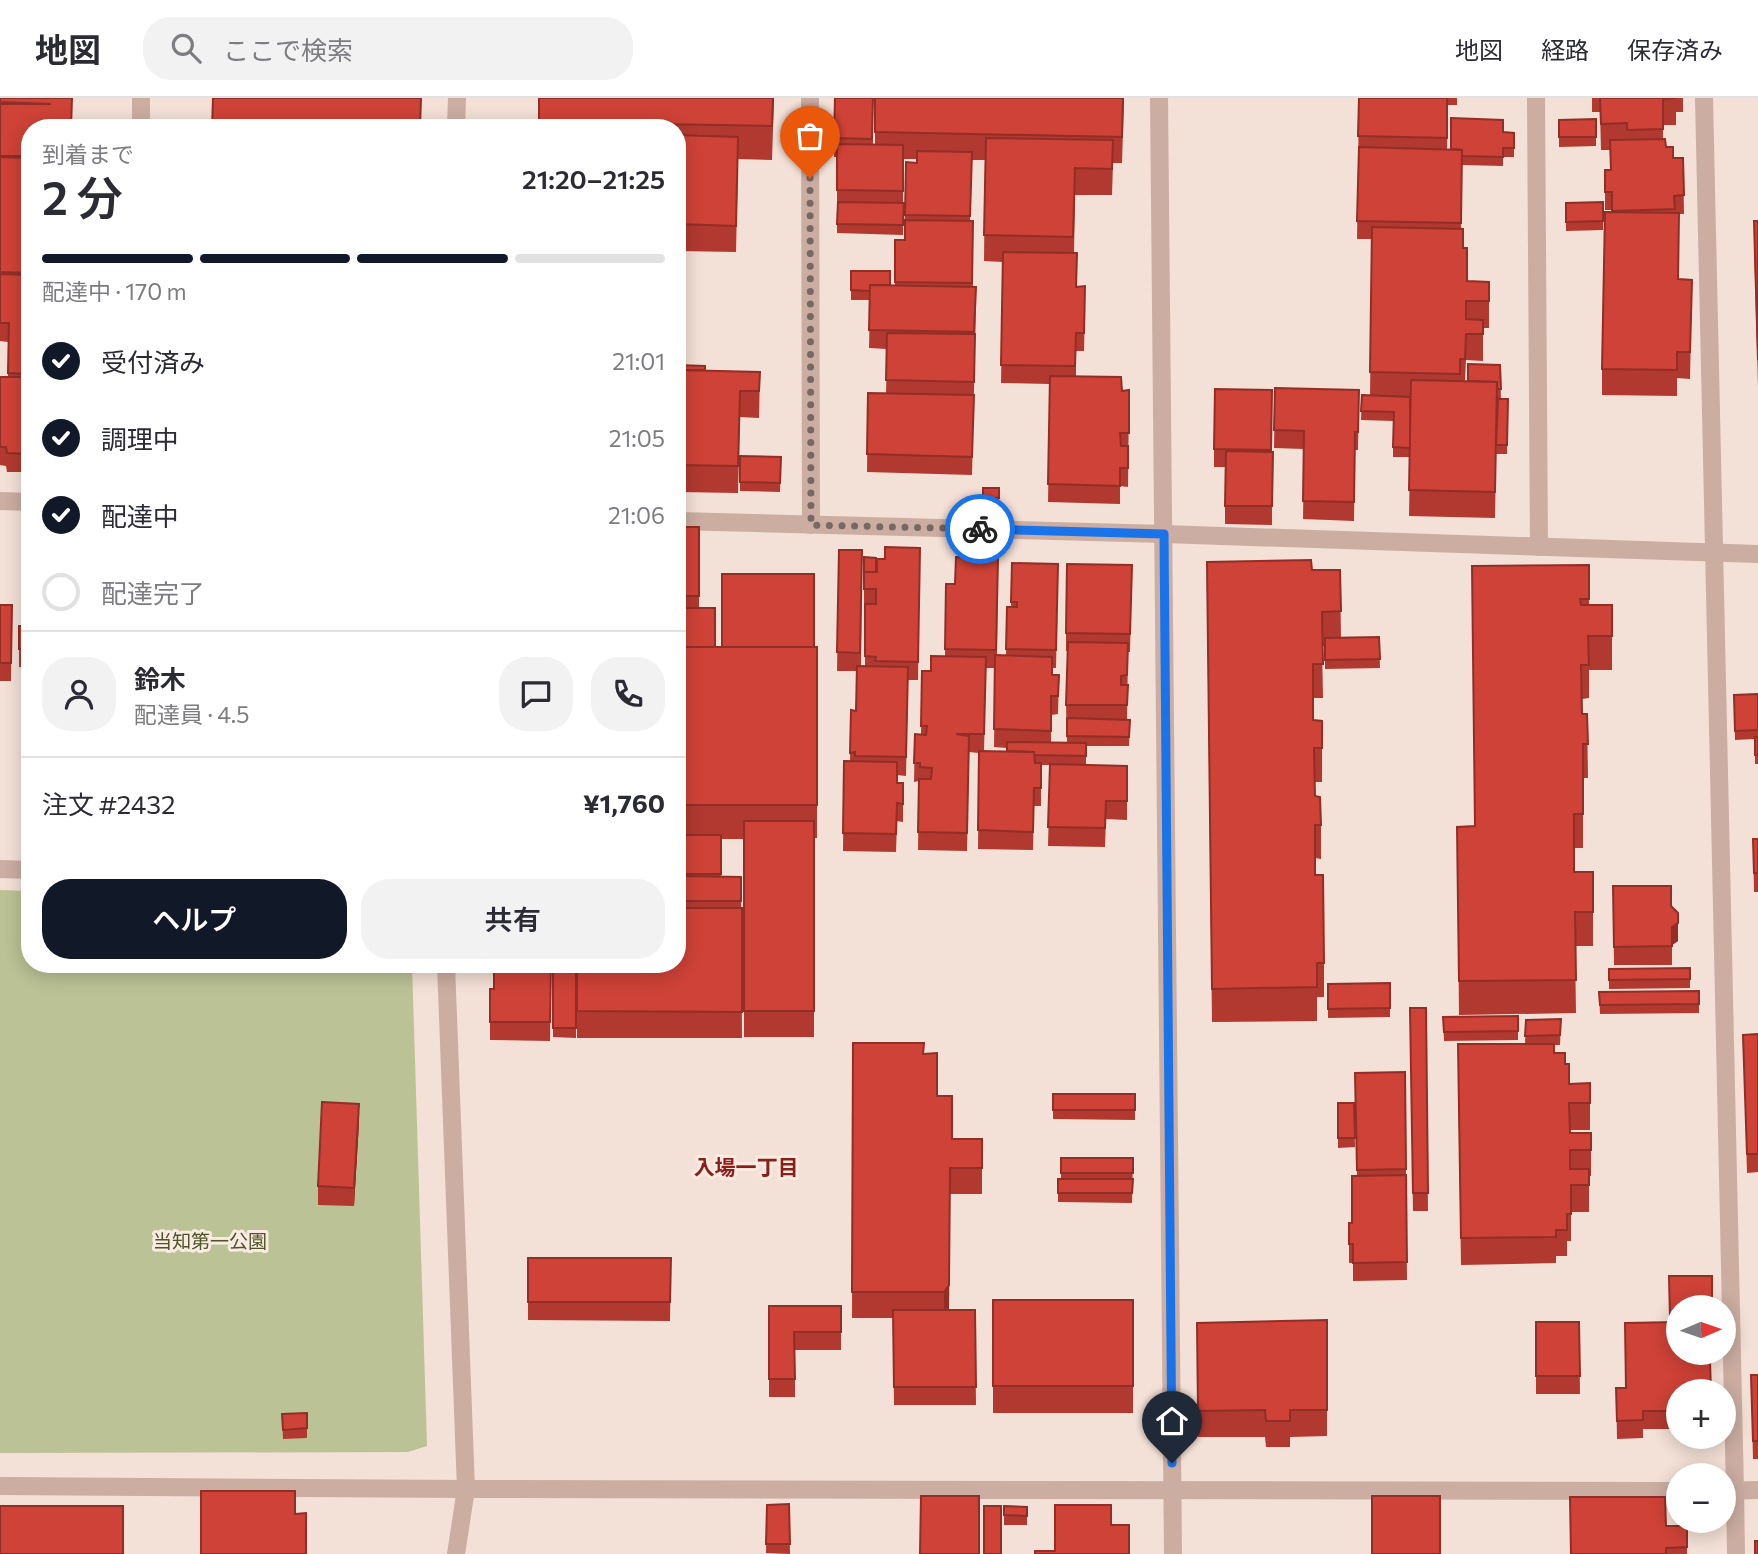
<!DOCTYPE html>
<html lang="ja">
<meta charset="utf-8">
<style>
:root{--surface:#fff;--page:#f2f2f3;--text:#2b2b33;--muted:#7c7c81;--line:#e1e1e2;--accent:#111827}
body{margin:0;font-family:Commissioner,"Noto Sans JP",sans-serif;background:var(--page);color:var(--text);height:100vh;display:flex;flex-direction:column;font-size:26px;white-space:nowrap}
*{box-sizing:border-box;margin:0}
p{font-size:23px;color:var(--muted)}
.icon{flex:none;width:38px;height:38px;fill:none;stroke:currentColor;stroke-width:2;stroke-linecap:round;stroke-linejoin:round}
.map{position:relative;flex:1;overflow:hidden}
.side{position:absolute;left:21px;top:21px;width:665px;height:854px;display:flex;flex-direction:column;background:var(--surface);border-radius:28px;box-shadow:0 4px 18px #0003}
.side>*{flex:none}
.needle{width:46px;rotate:88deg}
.tools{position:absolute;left:1666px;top:1197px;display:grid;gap:14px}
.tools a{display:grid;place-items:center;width:70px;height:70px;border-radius:50%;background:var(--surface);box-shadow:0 4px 18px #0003;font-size:35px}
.pin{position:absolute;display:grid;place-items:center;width:60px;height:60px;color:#fff;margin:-72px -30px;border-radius:50% 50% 50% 0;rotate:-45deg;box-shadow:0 0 7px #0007}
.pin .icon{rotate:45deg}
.courier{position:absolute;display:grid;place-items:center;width:70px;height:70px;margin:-35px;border:5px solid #1a73e8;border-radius:50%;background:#fff;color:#222;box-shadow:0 2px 9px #0007}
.head em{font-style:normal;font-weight:600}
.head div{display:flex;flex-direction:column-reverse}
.head{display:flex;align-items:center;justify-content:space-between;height:119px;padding:0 21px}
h1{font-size:46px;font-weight:600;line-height:52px}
.bar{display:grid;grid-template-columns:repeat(4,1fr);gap:10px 7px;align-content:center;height:84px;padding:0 21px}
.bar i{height:9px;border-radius:5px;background:var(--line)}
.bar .current{background:var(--accent)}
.bar p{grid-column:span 4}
.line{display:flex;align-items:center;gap:18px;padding:0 21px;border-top:2px solid var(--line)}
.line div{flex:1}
.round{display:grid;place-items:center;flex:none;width:74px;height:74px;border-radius:28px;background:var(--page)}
ol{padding:0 21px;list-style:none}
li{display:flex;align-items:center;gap:21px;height:77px}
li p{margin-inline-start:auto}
li .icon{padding:7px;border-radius:50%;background:var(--accent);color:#fff;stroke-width:4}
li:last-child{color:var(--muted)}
li i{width:38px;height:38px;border:4px solid var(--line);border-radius:50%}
.cta{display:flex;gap:14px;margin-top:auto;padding:14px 21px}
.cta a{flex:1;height:80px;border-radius:28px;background:var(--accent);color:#fff;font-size:28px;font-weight:600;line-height:80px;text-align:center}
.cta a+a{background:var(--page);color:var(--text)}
header{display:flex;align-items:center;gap:42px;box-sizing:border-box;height:98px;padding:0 35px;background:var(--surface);border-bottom:2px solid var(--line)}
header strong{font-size:33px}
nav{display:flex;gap:38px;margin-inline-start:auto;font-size:24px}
.search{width:490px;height:63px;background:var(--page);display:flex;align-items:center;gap:18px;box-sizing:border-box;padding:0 24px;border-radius:28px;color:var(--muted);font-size:26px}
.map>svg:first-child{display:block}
.green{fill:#bbc295}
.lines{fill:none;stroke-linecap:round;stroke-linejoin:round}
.lane{stroke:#cbada2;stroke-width:18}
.street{stroke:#cbada2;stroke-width:18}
.wall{fill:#b2392f;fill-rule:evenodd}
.shaded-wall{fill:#912e26}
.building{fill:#cf4237;stroke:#912e26;stroke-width:2}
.done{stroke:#786863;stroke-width:7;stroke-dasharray:0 12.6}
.route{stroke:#1a73e8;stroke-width:9}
.labels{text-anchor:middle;stroke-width:6;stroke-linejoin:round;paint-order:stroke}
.park-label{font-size:19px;fill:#4c5527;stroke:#faebe2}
.neighbourhood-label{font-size:21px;font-weight:bold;fill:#8a1f18;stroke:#faebe2}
</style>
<header>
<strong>地図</strong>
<div class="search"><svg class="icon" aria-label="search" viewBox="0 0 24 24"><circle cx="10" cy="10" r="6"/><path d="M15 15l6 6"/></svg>ここで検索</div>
<nav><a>地図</a><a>経路</a><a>保存済み</a></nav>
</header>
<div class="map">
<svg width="1758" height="1456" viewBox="0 0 1758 1456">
<rect width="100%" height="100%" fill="#f3e0d6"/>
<path class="green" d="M0 792 30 793V866H412L427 1348 408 1354 0 1355Z"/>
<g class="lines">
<path class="lane" d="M1704 0 1735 1393"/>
<g class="street">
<path d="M810 0 811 427"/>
<path d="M1159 0 1173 1456"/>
<path d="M1536 0 1539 449"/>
<path d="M141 30V0"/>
<path d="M456 30 457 0"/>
<path d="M0 403 30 404"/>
<path d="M677 423 1164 436 1758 456"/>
<path d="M0 771 30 772"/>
<path d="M446 866 466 1391 456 1456"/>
<path d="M0 1388 466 1391 1678 1393"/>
<path d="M1724 1393 1758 1392"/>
<path d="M1735 1393 1736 1456"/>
</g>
</g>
<g class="wall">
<path d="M0 0H72L30 30V374H7L6 368 0 367V279H8V244L0 243Z"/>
<path d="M774 0 772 62 738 61 736 154 677 153V30H539V24Z"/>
<path d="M835 0H873V46H875V0H1124L1122 65H1113L1112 97H1075L1074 155 1077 188 1085 206 1084 253H1076V278L1122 293 1129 292 1128 389 1120 388V406L1048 404 1050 286 1001 285 1003 164 984 163 985 62H972L970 123 973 189 976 207 972 377 867 374 868 295 886 296 887 251 869 250 870 202H851V173L890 187 895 188V142H905V117L917 61H903V137L837 135V59H834Z"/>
<path d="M1359 0H1457V7H1448L1447 51H1451L1503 34 1514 35V59H1503V68L1462 67 1461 131 1467 183 1489 184V230H1483V263L1466 262 1465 283H1468L1500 267 1501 301H1497L1495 420 1409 418 1410 359H1393V323L1361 322 1362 297 1370 298 1372 141H1357Z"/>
<path d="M1592 0H1683V14H1676V27H1663V41L1666 49 1673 60H1683L1684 116H1679L1678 181 1692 182 1690 281 1677 280V298L1602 297V271L1612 114V112H1605V72H1611L1610 52H1601L1600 14H1592Z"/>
<path d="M1596 21V48L1559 49V22Z"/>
<path d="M1603 104V132L1566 133V105Z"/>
<path d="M1754 123H1758V288L1754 149Z"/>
<path d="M677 267 705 272 760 274 759 320 740 319 738 395 677 394Z"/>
<path d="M1275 290 1359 292 1358 352H1355L1354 423 1303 421 1304 351 1274 350Z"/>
<path d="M1272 292V427L1225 426V369H1214V351Z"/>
<path d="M1498 301H1508L1507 356H1496Z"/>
<path d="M740 358 781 359 780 394 740 393Z"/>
<path d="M983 390H999V410L983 409Z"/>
<path d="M677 429H699V510L715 549H817V740H814V939H744V741H721V778L741 779 742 940H577V866L683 810V785H677Z"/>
<path d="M920 450 918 582H908L906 678 897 677V685H903V724L897 723 896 754 843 753 844 663 850 664 851 612 856 613 857 573H837L839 452H862L861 568H865V509H864V459L877 474 885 461Z"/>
<path d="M998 460 997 557 1006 558 1007 509H1011L1012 465 1058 466 1056 570H1052V577H1059L1058 616 1051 617V645H1067L1066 607 1068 553H1066V535L1132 467 1130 554H1128L1127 622H1130L1129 648H1086V667L1127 668V722L1106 721 1105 749 1048 748 1050 667H1041V708H1034L1033 752 978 751 979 655 969 654 967 753 918 752 919 683 914 684 915 636 921 637 922 573H931L945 558 946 486H955ZM986 570H995L994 649 1007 650V653H984Z"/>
<path d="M1589 467V507H1612V572H1589V600L1582 601V616H1587L1588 680H1583V750H1574V774H1593V848H1575L1576 915 1459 917 1457 729 1474 728Z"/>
<path d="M1312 472H1340L1341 540 1379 539 1380 570 1325 571V548H1322L1323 600H1313V622L1322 623V684H1314L1315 698 1321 727V761L1315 760V777L1324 865V899H1317V923L1212 924 1207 498Z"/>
<path d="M0 507H12L11 583H0Z"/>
<path d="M30 508V587H28V570L19 569V528H28Z"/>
<path d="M1758 596V666H1755V641L1735 642 1734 597Z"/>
<path d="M1753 741H1758V794H1754Z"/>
<path d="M1613 788 1671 808 1678 843 1672 847V867H1614Z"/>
<path d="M551 866 550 943 490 942V891H494Z"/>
<path d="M576 868V940L553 939V869Z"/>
<path d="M1690 870V890L1609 891V871Z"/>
<path d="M1390 885V919L1328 920V886Z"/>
<path d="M1699 893V915L1600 916 1599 894Z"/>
<path d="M1410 910H1426L1428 1113H1413Z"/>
<path d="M1518 918V942L1444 943 1443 919Z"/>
<path d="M1561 921 1560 947H1554V955L1565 966 1569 986 1590 985V1032H1570V1035H1591V1078H1589V1114H1571V1143H1567V1158H1556V1165L1461 1167 1458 973 1525 946 1526 922Z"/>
<path d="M1758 936V1074L1747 1075 1743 937Z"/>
<path d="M853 945 924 956 937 998 952 1041H982V1096H950L949 1212H975L976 1307H894L893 1220H852Z"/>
<path d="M1405 974 1407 1182 1353 1183V1165H1349V1125H1352L1357 1078 1355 975Z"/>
<path d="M1053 996H1135V1022L1053 1021Z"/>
<path d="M1338 1005H1354L1355 1049 1338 1050Z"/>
<path d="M359 1024 354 1108 318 1107V1088Z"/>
<path d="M1061 1060H1133L1132 1105 1058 1104V1081H1061Z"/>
<path d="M528 1160H671L670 1223 528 1222Z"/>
<path d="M1669 1178 1678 1209V1331H1643V1340L1617 1341 1616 1290H1626L1670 1224Z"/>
<rect x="993" y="1202" width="140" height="113"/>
<path d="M769 1208H841V1252H795V1299H769Z"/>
<path d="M1327 1222V1338L1290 1339V1349H1266L1265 1339H1198L1197 1225Z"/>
<path d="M1536 1224H1579L1580 1296H1536Z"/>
<path d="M1751 1277H1758V1361H1753Z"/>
<path d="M307 1315V1340L283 1341 282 1316Z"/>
<path d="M789 1406 790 1456 766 1455 767 1407Z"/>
<path d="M1004 1408 1027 1409V1427H1004Z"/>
<path d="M1666 1428H1687V1456H1571Z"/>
</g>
<g class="shaded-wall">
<path d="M1678 815V843L1672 847V829Z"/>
<path d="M359 1006V1024L354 1108V1090Z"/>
<path d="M950 1070 949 1213 944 1221V1194Z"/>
</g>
<g class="building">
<path d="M0 0H72L71 30H30V58H0V6H51L0 4Z"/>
<path d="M213 0H421L420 30H212Z"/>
<path d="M539 0H773L772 28 539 24Z"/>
<path d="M835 0H873L872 41 834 40Z"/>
<path d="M875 0H1123L1122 39 875 34Z"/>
<path d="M1359 0H1447V40L1358 38Z"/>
<path d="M1600 0H1676L1663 1V31L1627 32V25L1601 26Z"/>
<path d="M1451 20 1503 22V34L1514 35V50H1503V59L1462 58V52L1451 51Z"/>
<path d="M1596 21V39H1559V22Z"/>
<path d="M677 37 738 39 736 128 677 126Z"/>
<path d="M986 40 1113 42 1112 71 1075 70 1073 139 984 137Z"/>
<path d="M1665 41 1666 49H1673V60H1683L1684 97 1674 98 1675 111 1612 113V94H1605V72H1611L1610 42Z"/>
<path d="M837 46 903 47V93L837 92Z"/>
<path d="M1359 49 1462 52 1461 125 1357 123Z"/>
<path d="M917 53 972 54 970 118 905 117 906 64 917 65Z"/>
<path d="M0 59 30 60V175L0 174Z"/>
<path d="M838 104 904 105 903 127 837 126Z"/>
<path d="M1603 104V123L1566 124V105Z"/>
<path d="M1605 114 1679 115 1678 181 1692 182 1690 254H1677V272L1602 271Z"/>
<path d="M905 122 973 123 972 185 895 184V142H905Z"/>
<path d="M1754 123H1758V262Z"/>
<path d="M1372 129 1463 131V150H1467V183L1489 184V203H1466V221L1483 222V236H1466L1465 261H1460V276L1370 274Z"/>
<path d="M1003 154 1077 155 1076 189 1085 188 1084 235H1076L1075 268 1001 267Z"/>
<path d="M851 173H890V187H870V193L851 192Z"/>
<path d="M0 176 30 177V276L8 275 9 225H0Z"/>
<path d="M870 187 976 189 974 234 869 232Z"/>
<path d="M887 235 975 236 974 284 886 282Z"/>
<path d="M1468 266 1500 267 1501 291H1497V284L1468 283Z"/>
<path d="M677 267 705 268V272H677Z"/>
<path d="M677 272 760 274 759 293H740L738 368 677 367Z"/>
<path d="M1050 278 1121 279 1122 293 1129 292V335H1120L1121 348H1128V370H1120V388L1048 386Z"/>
<path d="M0 279H30V356L7 355 6 349H0Z"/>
<path d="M1411 282 1497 284 1495 394 1409 392Z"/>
<path d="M1275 290 1359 292 1358 334H1355L1354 404 1303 403 1304 333 1274 332Z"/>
<path d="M1215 291 1272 292 1271 352 1214 351Z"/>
<path d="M868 295 974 297 972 359 867 356Z"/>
<path d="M1362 297 1410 299V350L1393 349 1394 314 1361 313Z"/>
<path d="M1498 301H1508L1507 347H1496Z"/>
<path d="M1226 353 1273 354 1272 408H1225Z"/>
<path d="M740 358 781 359 780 385 740 384Z"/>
<rect x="983" y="390" width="16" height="10"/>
<rect x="677" y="429" width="22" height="69"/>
<path d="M885 449 920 450 918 564 875 563 876 559 865 558V506H876V491H864V474H877V461H885Z"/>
<path d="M839 452H862L860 555 837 554Z"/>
<path d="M864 459 876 460V474H864V481Z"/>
<path d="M956 459 998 460 996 552 945 551 946 486H955Z"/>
<path d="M1311 462 1312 472H1340L1341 513 1322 514 1323 566H1313V622L1322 623V650H1314L1315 698 1320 699 1321 727H1315V777H1323L1324 865H1317V889L1212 891 1207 464Z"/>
<path d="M1012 465 1058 466 1056 552 1006 551 1007 509H1017V504H1011Z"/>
<path d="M1067 466 1132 467 1130 536 1066 535Z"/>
<path d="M1589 467V501H1580L1581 507H1612V538H1588L1589 567H1581L1582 616H1587L1588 646H1583V716H1574V774H1593V814H1575L1576 882 1459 883 1457 729 1475 728 1472 468Z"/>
<rect x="722" y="476" width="92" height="73"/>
<path d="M0 507H12L11 565H0Z"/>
<path d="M29 508 30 569H28V551H19V528H28Z"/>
<rect x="677" y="510" width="38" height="39"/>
<path d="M1379 539 1380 561 1325 562V540Z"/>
<path d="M1068 544 1128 545 1127 577 1121 578V587H1128L1127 607H1066Z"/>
<rect x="677" y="549" width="140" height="158"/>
<path d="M995 557 1052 559V577H1059L1058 598H1051V633L994 631Z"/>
<path d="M931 558 986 559 984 636H956L969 638 967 735 918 734 919 681H931L932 670 920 669V665H914L915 636 926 637 927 628H921L922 573H931Z"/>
<path d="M857 568 908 569 906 659 855 658V654L850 655 851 612 856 613Z"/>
<path d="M1758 596V632L1735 633 1734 597Z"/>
<path d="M1067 620 1130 622 1129 639 1067 638Z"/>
<rect x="1755" y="639" width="3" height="18"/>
<path d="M1007 644 1086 645V658L1034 657V654L1007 653Z"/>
<path d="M979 653 1034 654 1035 665H1041V690H1034L1033 734 978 732Z"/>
<path d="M844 663 897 664V685H903V706L897 705 896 736 843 735Z"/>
<path d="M1050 666 1127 668V703H1106L1105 730 1048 729Z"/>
<rect x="744" y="723" width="70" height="190"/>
<rect x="677" y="737" width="44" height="39"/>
<path d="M1753 741H1758V775H1754Z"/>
<path d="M683 778 741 779V803H683Z"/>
<path d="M1613 788H1671V808L1678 815V825L1672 829V848L1614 849Z"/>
<path d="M677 810H742V914L577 913V866H677Z"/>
<path d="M494 866H551L550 924H490V891H494Z"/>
<path d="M576 868V930H553V869Z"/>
<path d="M1690 870V881L1609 882V871Z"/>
<path d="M1390 885V910L1328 911V886Z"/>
<path d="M1699 893V906L1600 907 1599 894Z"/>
<path d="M1410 910H1426L1428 1095H1413Z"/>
<path d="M1518 918V933L1444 934 1443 919Z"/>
<path d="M1561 921 1560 937 1525 938 1526 922Z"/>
<path d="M1758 936V1056H1747L1743 937Z"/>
<path d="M853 945H924L923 956 937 955V998H952V1041H982V1070H950L949 1187 944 1194H852Z"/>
<path d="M1458 946H1554V955H1565V966H1569V986L1590 985V1005H1569L1570 1035H1591V1052H1570V1071H1589V1087H1571V1116H1567V1132H1556V1139L1461 1140Z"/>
<path d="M1405 974 1406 1071 1357 1072 1355 975Z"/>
<rect x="1053" y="996" width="82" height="16"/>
<path d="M322 1004 359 1006 354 1090 318 1088Z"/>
<path d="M1338 1005H1354L1355 1040H1338Z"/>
<rect x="1061" y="1060" width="72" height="15"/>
<path d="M1406 1077 1407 1164 1353 1165V1146H1349V1125H1352V1078Z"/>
<path d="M1058 1081H1133L1132 1095H1058Z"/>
<path d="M528 1160H671L670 1204H528Z"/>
<path d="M1669 1178H1712V1209H1678V1219L1670 1220Z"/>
<rect x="993" y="1202" width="140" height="86"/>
<path d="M769 1208H841V1234H794L795 1281H769Z"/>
<path d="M893 1212H975L976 1289H894Z"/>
<path d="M1327 1222V1312H1290V1323H1266L1265 1312 1198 1313 1197 1225Z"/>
<path d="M1536 1224H1579L1580 1278H1536Z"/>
<path d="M1678 1224V1255H1693V1263H1710L1711 1293H1678V1313H1643V1322L1617 1323 1616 1290H1626L1625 1225Z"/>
<path d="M1751 1277H1758V1343H1753Z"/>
<path d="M307 1315V1330L283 1332 282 1316Z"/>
<path d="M201 1393H295V1416L306 1415V1456H201Z"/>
<path d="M921 1398H979V1456H920Z"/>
<rect x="1372" y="1398" width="68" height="58"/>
<path d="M1570 1399H1665L1666 1428H1687V1449L1666 1450V1456H1571Z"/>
<path d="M789 1406 790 1446H766L767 1407Z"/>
<path d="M1055 1407H1111V1427H1129V1456H1035V1453H1055Z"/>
<rect x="0" y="1408" width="123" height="48"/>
<rect x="984" y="1408" width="17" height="48"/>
<path d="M1004 1408 1027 1409V1418L1004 1417Z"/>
<rect x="1755" y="1443" width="3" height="13"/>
</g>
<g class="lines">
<path class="done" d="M810 80 811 427 980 431"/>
<path class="route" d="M980 431 1164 436 1172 1365"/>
</g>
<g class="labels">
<g class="park-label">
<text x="210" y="1150">当知第一公園</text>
</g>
<g class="neighbourhood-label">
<text x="746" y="1077">入場一丁目</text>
</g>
</g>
</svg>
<div class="tools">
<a><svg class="needle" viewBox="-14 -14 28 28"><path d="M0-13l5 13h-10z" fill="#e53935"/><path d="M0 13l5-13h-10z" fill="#7c7c81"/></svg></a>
<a>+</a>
<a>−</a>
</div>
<div class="pin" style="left:810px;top:80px;background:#ea580c"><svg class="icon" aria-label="bag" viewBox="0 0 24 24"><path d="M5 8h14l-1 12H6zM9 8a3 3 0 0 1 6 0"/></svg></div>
<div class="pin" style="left:1172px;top:1365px;background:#1f2937"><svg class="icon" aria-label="home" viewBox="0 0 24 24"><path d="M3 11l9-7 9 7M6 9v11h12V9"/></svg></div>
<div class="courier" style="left:980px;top:431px"><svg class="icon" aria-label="bike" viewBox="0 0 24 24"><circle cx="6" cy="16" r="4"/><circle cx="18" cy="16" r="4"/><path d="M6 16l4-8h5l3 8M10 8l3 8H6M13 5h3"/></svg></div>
<section class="side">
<div class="head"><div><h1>2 分</h1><p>到着まで</p></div><em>21:20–21:25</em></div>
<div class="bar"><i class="current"></i><i class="current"></i><i class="current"></i><i></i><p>配達中 · 170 m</p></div>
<ol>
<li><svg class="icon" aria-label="check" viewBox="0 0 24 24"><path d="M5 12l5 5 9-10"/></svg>受付済み<p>21:01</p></li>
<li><svg class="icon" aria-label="check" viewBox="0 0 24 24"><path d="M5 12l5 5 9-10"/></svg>調理中<p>21:05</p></li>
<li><svg class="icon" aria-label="check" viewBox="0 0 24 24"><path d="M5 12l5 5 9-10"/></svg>配達中<p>21:06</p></li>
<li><i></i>配達完了</li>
</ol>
<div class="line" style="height:126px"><a class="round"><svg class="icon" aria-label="person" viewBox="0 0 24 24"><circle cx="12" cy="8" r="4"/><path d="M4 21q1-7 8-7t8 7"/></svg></a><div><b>鈴木</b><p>配達員 · 4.5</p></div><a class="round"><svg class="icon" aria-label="chat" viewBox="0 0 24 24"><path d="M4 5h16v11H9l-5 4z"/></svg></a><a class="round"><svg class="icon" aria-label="phone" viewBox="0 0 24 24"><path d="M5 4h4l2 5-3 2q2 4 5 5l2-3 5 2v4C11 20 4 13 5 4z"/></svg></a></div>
<div class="line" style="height:91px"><div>注文 #2432</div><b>¥1,760</b></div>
<div class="cta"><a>ヘルプ</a><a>共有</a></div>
</section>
</div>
